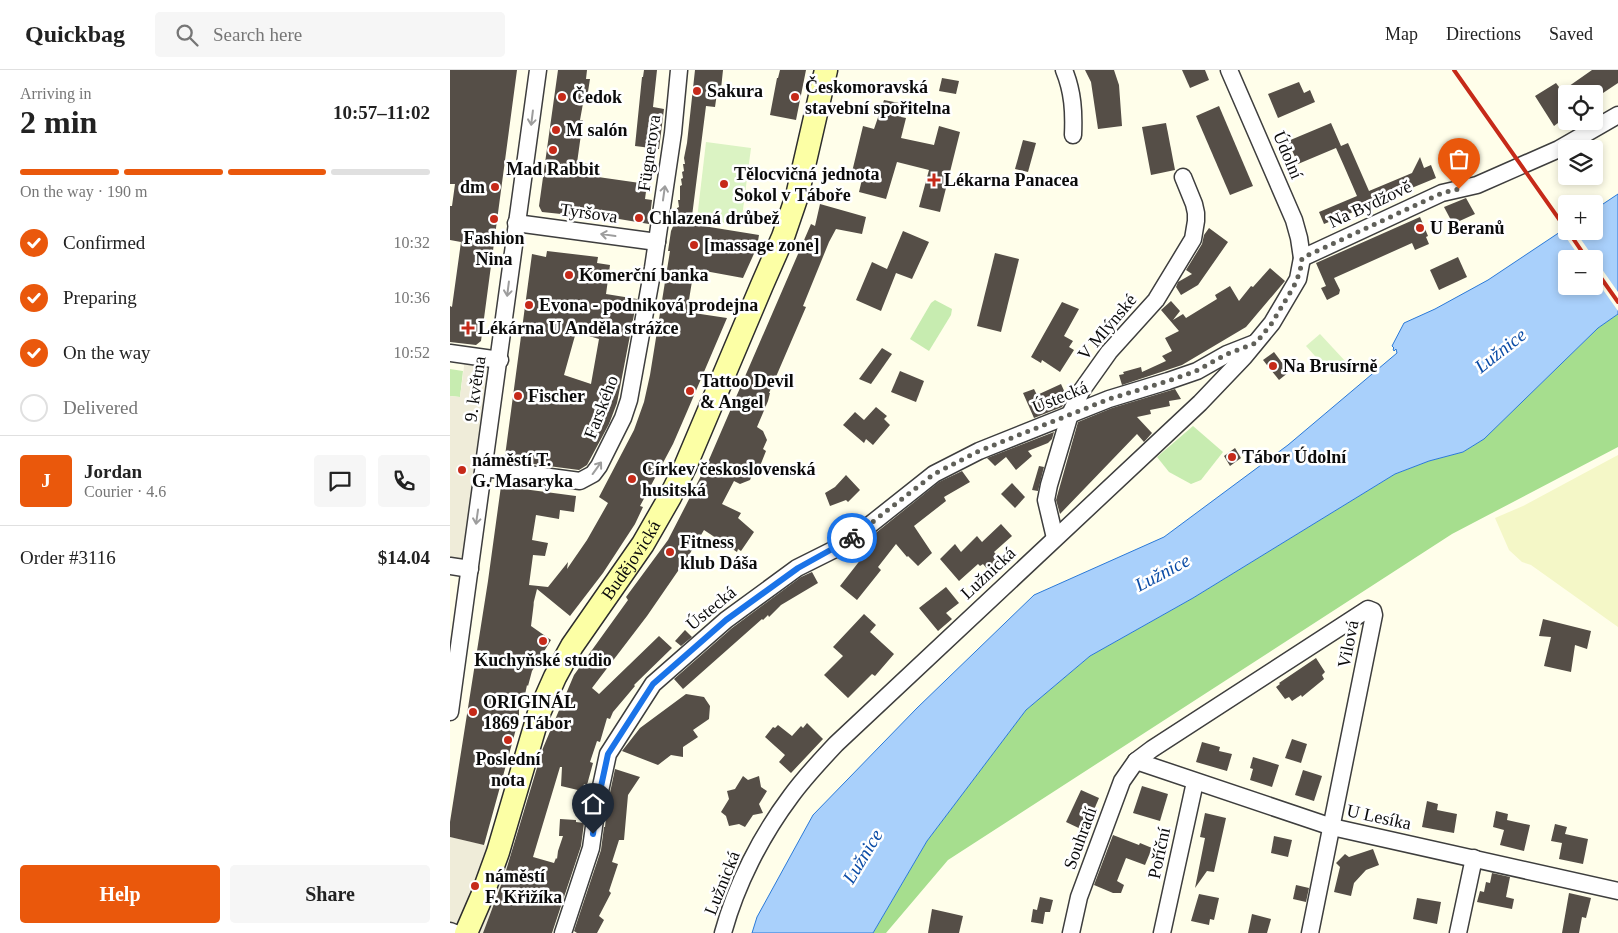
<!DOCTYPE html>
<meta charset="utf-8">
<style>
:root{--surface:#fff;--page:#f6f6f6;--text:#222;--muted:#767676;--line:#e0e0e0;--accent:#ea580c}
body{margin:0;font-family:"Times New Roman",serif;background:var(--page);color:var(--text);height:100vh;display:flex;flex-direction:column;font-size:19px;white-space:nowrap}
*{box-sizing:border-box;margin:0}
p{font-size:16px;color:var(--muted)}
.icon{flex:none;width:28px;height:28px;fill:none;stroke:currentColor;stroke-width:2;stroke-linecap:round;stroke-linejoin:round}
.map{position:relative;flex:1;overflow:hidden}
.details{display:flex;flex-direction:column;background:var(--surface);width:450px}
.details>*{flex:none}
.fabs{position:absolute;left:1108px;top:15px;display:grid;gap:10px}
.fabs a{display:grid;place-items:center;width:45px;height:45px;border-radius:5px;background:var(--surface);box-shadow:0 2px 8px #0003;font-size:25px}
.pin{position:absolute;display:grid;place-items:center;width:42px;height:42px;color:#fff;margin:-51px -21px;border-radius:50% 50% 50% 0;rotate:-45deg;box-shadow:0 0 5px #0007}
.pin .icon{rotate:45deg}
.courier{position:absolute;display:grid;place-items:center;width:50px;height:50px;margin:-25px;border:4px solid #1a73e8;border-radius:50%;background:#fff;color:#222;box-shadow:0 1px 6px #0007}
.head em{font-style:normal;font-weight:700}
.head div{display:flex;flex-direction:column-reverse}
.head{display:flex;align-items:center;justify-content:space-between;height:85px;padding:0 20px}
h1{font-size:32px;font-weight:700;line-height:38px}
.bar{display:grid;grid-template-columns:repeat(4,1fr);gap:8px 5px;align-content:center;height:60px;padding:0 20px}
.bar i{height:6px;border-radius:4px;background:var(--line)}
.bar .selected{background:var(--accent)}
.bar p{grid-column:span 4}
.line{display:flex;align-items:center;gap:12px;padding:0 20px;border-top:1px solid var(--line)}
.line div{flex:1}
.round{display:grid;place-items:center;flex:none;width:52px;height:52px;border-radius:5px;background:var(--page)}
ol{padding:0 20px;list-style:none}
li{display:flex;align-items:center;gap:15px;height:55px}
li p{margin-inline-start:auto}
li .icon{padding:5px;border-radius:50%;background:var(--accent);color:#fff;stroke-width:4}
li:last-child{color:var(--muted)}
li i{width:28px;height:28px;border:2px solid var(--line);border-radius:50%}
.cta{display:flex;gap:10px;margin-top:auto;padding:10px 20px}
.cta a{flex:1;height:58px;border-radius:5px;background:var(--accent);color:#fff;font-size:20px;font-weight:700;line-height:58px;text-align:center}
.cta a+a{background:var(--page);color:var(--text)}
header{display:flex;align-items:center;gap:30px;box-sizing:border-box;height:70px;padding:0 25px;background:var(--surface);border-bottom:1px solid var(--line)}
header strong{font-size:24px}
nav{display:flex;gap:28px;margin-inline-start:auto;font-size:18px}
.search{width:350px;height:45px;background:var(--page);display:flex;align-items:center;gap:12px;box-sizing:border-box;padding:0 18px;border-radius:5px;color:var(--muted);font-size:19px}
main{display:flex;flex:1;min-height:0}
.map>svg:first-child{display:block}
.farmland{fill:#f4f7c7}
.green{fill:#c7ecb0}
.forest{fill:#a6de8e}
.pitch{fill:#dbf3c3}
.plaza{fill:#efecd9}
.water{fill:#a9d0fb;stroke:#2a79d8;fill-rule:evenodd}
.pier{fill:#fffeea}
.building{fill:#554e47;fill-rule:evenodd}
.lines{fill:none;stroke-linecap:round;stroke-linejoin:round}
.minor-casing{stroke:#3e3e3e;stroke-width:19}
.secondary-casing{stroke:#2d2d2d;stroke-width:25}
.minor{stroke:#fff;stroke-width:16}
.secondary{stroke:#fcffa5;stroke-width:22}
.rail{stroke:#c62a19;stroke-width:4}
.oneway{stroke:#9d9d9d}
.done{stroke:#606059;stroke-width:5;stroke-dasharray:0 9}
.route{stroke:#1a73e8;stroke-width:6}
.poi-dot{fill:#c62a19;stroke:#fff;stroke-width:2}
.labels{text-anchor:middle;stroke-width:5;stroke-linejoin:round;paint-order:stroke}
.poi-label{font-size:18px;font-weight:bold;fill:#0b0b0b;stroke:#fff;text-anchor:start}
.street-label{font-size:18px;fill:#0b0b0b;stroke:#fff}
.water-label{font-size:19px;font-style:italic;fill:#0b4ca6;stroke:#fff}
</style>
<header>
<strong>Quickbag</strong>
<div class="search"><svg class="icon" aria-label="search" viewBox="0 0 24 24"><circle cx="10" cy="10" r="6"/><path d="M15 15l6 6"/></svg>Search here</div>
<nav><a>Map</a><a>Directions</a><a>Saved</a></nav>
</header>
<main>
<section class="details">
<div class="head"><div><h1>2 min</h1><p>Arriving in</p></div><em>10:57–11:02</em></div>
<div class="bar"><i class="selected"></i><i class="selected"></i><i class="selected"></i><i></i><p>On the way · 190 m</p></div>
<ol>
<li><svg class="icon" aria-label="check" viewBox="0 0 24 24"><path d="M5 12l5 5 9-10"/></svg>Confirmed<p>10:32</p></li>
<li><svg class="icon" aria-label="check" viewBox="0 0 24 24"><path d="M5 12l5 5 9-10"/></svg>Preparing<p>10:36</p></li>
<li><svg class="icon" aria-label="check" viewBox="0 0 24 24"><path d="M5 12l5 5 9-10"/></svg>On the way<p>10:52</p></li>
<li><i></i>Delivered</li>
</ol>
<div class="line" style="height:90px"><b class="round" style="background:var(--accent);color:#fff">J</b><div><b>Jordan</b><p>Courier · 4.6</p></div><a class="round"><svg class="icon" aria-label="chat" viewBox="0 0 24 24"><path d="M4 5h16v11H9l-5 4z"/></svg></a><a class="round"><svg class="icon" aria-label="phone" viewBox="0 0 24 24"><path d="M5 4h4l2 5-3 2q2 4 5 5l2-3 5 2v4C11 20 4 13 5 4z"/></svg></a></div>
<div class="line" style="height:65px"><div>Order #3116</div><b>$14.04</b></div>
<div class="cta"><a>Help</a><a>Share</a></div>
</section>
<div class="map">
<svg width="1168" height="863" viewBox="0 0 1168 863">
<rect width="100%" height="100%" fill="#fffeea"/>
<path class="farmland" d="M1168 385V557L1081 495 1072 492 1059 480 1045 448 1073 436Z"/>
<g class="green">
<path d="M485 230 502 239 501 245 479 281 460 269 481 233Z"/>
<path d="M0 299 13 301 10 327 0 326Z"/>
<path d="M743 356 773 382 751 410 741 414 719 402 707 387Z"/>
</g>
<path class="forest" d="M1168 244V377L1002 464 498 790 436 863H423L477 771 576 640 640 586 743 528 945 404 979 391 1013 382 1034 369 1148 258Z"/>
<g class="pitch">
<path d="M256 72 301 78 291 155 247 149Z"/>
<path d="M870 264 896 292 882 305 856 276Z"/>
</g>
<g class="plaza">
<path d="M15 289 37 295 40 299 31 382 26 390 23 411 26 417 15 488 11 491 0 492V326L10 327Z"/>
<path d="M0 767 61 781 56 800 33 863H0Z"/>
</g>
<path class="water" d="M1168 124V244L1148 258 1034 369 1013 382 979 391 945 404 743 528 640 586 576 640 477 771 423 863H302L307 847 363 745 467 638 584 525 714 467 838 375 947 283 946 279 944 281 943 279 944 278 942 276 954 253 985 239 1038 210 1116 158V161H1144V140ZM1116 189H1144V216H1116Z"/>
<path class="pier" d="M1115 156 1116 161H1125L1168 222V241L1144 207V189H1131L1110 159Z"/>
<g class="building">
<path d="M0 0H67L31 271 26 275 0 272V236L2 237 11 172 0 170V136H2L5 114H0Z"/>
<path d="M108 0H137L136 9H140L137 28H134L130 50H133L127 93 150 95 148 107 197 114 195 129 202 130 199 154 157 147 140 146V147L92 142 89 136Z"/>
<path d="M194 0H207L203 37 214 39 209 79 185 76 192 7H193Z"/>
<path d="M245 0H273L271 19 270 23H267L265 37 256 36 241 154 309 165 307 177 293 208 244 199 237 242 277 248 236 344 223 374 190 436 193 437 185 454 153 503 120 546 87 519 83 535 84 532 81 556 101 570 82 601 78 616 77 615 72 639 69 638V648L34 775 0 767V752L38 511 51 416 126 426 124 442 110 440 109 449 86 445 82 470 98 473 95 486 83 485 79 515 98 517 118 492 117 499 137 470 158 433 149 427 184 360 194 332 200 305 220 181H218L221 161 225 152 227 138 229 137 228 130H230V116L232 115 231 109 233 108 232 102 234 101 233 94H235L234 88 237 73Z"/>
<path d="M330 0H356L346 50 320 45 327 8H328Z"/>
<path d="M635 0H664L669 15 672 56 648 59 641 12Z"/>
<path d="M732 0H755L759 10 740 18Z"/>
<path d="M1142 0H1168V13L1144 29V24H1116V47L1104 56 1085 26 1106 13 1112 21Z"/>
<path d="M492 8 509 11 506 24 489 21Z"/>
<path d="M849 12 854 23 860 20 865 32 828 48 818 24Z"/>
<path d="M434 30 454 34 451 47 456 48 451 68 484 75 489 56 510 62 490 142 469 137 479 100 447 92 436 129 409 122 413 105 402 102 413 56 424 59Z"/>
<path d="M769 36 803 116 780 125 746 46Z"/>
<path d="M716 53 725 100 701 105 692 57Z"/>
<path d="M881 53 891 76 898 73 919 121 962 103 970 87 974 98 981 95 986 108 874 154 869 142 907 126 894 96 886 78 848 94 838 71Z"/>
<path d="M573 70 586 73 578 102 565 99Z"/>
<path d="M1016 128 1025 144 1003 154 994 137Z"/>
<path d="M370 134 416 147 412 164 386 159 379 172 353 236 356 237 319 323H320L318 331 307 357 313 361 317 370 313 379 316 381 308 401 304 400 300 410 290 414 284 411 272 434 291 443 288 448 304 462 291 481 288 479 287 482 254 460 239 485 197 546 142 618 149 624 209 566 222 578 184 615 185 616 163 642 160 649 157 648 150 672 147 671 140 692 143 693 137 715 134 714 132 721 111 716 112 697H110L83 787 104 793 106 788 107 789 108 781 113 766H109L110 749 126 750V752L134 753 131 776 102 863H33L54 807 93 678 124 605 178 530 176 527 218 470 235 437 258 392 361 154 365 156Z"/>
<path d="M970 147 978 166 976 167 979 174 965 180 962 173 884 208 890 220 889 224 877 230 871 218 876 216 866 193Z"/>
<path d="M759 158 778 172 748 215 731 225 726 217 728 212 742 204 736 200 752 174 754 165Z"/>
<path d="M453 161 479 172 462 209 446 203 431 241 406 230 422 192 437 199Z"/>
<path d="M97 181 148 187 147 193 160 195 156 224 187 229 167 333 159 354 137 395 129 400 60 391 55 386 82 184 96 187ZM126 262 149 269 141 314 114 305Z"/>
<path d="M545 183 569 189 551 262 527 256Z"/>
<path d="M1008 187 1017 207 989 220 980 200Z"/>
<path d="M820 198 835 211 796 257 732 295 672 315 669 305 674 304 673 302 691 297 692 302 716 291 712 286 722 281 715 268 729 261 711 240 721 231 730 241 723 250 733 244 736 248 767 229 765 225 780 216 789 231 801 216 803 217Z"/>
<path d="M612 232 629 239 614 266 623 271 619 277 624 280 610 302 592 290 591 293 581 287Z"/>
<path d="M432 278 442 284 421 314 409 309Z"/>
<path d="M824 282 839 302 829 310 813 290Z"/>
<path d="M450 301 474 311 466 332 441 322Z"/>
<path d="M611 314 616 325 619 324 612 337 584 348 573 323 584 319 587 325Z"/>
<path d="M725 319 731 329 719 331 720 336 700 340 701 344 687 347 702 363 694 372 687 364 610 444 606 430 628 352 662 338Z"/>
<path d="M426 337 437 346 434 349 440 355 423 375 416 369 414 373 393 355 405 342 414 350Z"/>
<path d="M604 362 602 369 598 373 578 381 582 386 566 400 556 387 545 396 537 388Z"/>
<path d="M785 378 791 388 780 396 774 386Z"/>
<path d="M589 396 594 397 588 421 582 420Z"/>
<path d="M512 401 520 412 494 427 496 431 464 456 482 483 468 496 458 486 457 487 446 474 428 497 431 500 407 530 390 516 422 475 417 470 489 412Z"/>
<path d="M396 405 410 420 398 432 396 430 380 436 375 423 385 417Z"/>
<path d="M562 413 575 427 565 438 551 424Z"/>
<path d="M551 454 562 466 544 482 551 490 539 501 533 494 530 496 528 494 509 511 490 489 505 474 511 482 527 466 532 472Z"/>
<path d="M362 502 368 513 331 535 319 547 318 545 313 550 312 549 233 619 224 609 282 558 351 507Z"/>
<path d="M496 517 509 533 496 543 502 549 488 561 469 538Z"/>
<path d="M414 544 426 555 420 562 444 584 425 606 422 604 398 628 374 605 393 586 383 577Z"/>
<path d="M1093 549 1141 561 1137 579 1125 575 1121 602 1094 596 1101 567 1089 566Z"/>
<path d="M235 560 242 567 231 576 225 571Z"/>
<path d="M866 588 875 602 872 605 874 609 852 627 851 625 842 631 839 627 835 629 826 617 830 614 829 613Z"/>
<path d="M236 624 254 627 260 636 259 649 243 660 248 667 233 677V687L221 685 208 695 172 681 190 658Z"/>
<path d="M357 653 373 669 341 703 329 692 335 685 315 667 323 657 325 658 328 655 342 666 351 656 353 658Z"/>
<path d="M842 669 857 674 851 693 835 688Z"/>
<path d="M752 672 770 677 769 681 782 684 777 701 746 692Z"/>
<path d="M803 687 829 695 822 717 800 710 803 699 800 698Z"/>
<path d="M165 699 190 707 178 725 174 770H169L162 792 168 794 159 821 161 823 149 846 154 850 147 863H127L124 861 151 780 154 757H155L157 737Z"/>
<path d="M853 700 872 706 864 731 845 725Z"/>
<path d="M293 706 298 710 309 706 311 717 317 721 309 734 313 743 303 745 295 757 289 754 279 756 276 746 271 742 279 729 277 721 285 719Z"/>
<path d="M692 716 718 724 710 751 683 743Z"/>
<path d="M631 720 649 728 635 761 616 752Z"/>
<path d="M977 731 988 734 987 740 1007 744 1004 763 972 757Z"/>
<path d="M1046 741 1058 744 1057 750 1080 755 1074 781 1050 775 1054 760 1043 757Z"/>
<path d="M755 743 776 748 764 802 757 801 745 818 755 768 750 767Z"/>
<path d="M1105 754 1117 757 1115 764 1138 769 1133 794 1109 789 1112 773 1101 771Z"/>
<path d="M663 765 689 775 690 773 702 778 695 795 676 788 667 811 674 815 671 823H663L644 815Z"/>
<path d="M824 766 842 770 838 787 821 783Z"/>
<path d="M923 779 929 795 916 800 904 813 901 826 884 822 890 797 886 793 895 784 899 787Z"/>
<path d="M1042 803 1060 807 1056 827 1064 829 1062 839 1027 832 1030 821 1034 822 1036 812 1040 813Z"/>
<path d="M846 815 859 818 856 832 843 829Z"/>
<path d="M1119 823 1141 828 1136 848 1132 847 1129 863H1112Z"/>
<path d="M749 824 769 828 764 850 760 849 759 855 741 851Z"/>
<path d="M590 827 603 830 600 842H595L593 854 581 852 583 839 587 840Z"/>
<path d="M967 828 991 832 987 854 963 849Z"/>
<path d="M482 839 513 846 509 863H478Z"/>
<path d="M802 844 821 849 817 863H798Z"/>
</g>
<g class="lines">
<g class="minor-casing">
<g id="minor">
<path d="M614 0C623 22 624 42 623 65"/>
<path d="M66 153 207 172"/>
<path d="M852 188 992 123 1027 115 1109 79 1168 45"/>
<path d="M0 283 50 290"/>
<path d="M34 398 130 411 143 404 149 396 173 348 179 330 203 198 223 63 229 0"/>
<path d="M605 468 596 430 599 415 620 344 632 320 659 282 706 230 743 169 746 151V143L744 134 733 107"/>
<path d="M0 496 20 499"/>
<path d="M0 642C30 428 60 214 88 0"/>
<path d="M686 691 882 757 1168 821"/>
<path d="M0 861 5 863"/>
<path d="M113 863 141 778 147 735 158 684 203 614 276 550 347 498 397 473 484 404 529 381 659 329 718 311 747 301 777 284 805 273"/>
<path d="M273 863C286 815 311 766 341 726 354 708 370 691 386 674L750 333 794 287 822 253 848 209 852 188 849 168 844 150 779 0"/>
<path d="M621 863 629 827 672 711 686 691 702 679 918 539 923 541 924 545 860 863"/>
<path d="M712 863 745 712"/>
<path d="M1008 863 1024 788"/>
</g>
</g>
<g class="secondary-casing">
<g id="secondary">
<path id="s1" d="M16 863 32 826 48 782 89 643 105 607 122 576 193 474 220 427 235 397 312 215 333 167 347 126 376 0"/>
</g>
</g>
<use href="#minor" class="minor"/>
<use href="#secondary" class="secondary"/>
<g class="rail">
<path d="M1004 0 1116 159"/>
<path d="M1118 161 1137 189"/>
<path d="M1144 198 1168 232"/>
</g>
</g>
<defs><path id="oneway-shaft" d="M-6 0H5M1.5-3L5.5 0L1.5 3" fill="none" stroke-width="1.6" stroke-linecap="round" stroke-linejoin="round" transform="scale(1.25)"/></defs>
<g class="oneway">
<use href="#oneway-shaft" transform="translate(82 48) rotate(97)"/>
<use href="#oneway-shaft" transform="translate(214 123) rotate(-82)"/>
<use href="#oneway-shaft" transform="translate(158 165) rotate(-172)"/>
<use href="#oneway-shaft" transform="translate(58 219) rotate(97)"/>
<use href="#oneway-shaft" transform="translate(147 398) rotate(-54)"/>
<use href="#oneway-shaft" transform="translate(27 447) rotate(98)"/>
</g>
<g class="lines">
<path class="done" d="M402 468 484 404 529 381 659 329 718 311 746 301 777 284 806 273 822 253 844 216 850 202 852 188 992 123 1009 119"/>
<path class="route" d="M143 764 147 735 158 684 203 614 276 550 348 498 402 468"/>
</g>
<g class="poi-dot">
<circle cx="247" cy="21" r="5"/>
<circle cx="112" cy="27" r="5"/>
<circle cx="345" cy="27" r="5"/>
<circle cx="106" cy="60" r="5"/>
<circle cx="103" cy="80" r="5"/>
<path d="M481.5 102.5h5v5h5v5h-5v5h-5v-5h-5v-5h5z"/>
<circle cx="274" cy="114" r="5"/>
<circle cx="45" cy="117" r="5"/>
<circle cx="189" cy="148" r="5"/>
<circle cx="44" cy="149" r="5"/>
<circle cx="970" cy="158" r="5"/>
<circle cx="244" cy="175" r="5"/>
<circle cx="119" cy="205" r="5"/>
<circle cx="79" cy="235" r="5"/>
<path d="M15.5 250.5h5v5h5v5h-5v5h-5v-5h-5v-5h5z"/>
<circle cx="823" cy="296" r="5"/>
<circle cx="240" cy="321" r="5"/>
<circle cx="68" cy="326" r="5"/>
<circle cx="782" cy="387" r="5"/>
<circle cx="12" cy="400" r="5"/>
<circle cx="182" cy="409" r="5"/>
<circle cx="220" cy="482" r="5"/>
<circle cx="93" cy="571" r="5"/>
<circle cx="23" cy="642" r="5"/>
<circle cx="58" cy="670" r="5"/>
<circle cx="25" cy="816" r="5"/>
</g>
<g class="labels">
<g class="poi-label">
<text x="355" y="23">Českomoravská<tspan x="355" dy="21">stavební spořitelna</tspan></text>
<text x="257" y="27">Sakura</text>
<text x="122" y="33">Čedok</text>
<text x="116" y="66">M salón</text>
<text x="103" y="105" text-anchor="middle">Mad Rabbit</text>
<text x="284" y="110">Tělocvičná jednota<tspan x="284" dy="21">Sokol v Táboře</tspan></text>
<text x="494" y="116">Lékarna Panacea</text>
<text x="35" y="123" text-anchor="end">dm</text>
<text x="199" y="154">Chlazená drůbež</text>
<text x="980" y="164">U Beranů</text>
<text x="44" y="174" text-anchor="middle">Fashion<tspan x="44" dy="21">Nina</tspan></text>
<text x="254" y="181">[massage zone]</text>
<text x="129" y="211">Komerční banka</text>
<text x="89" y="241">Evona - podniková prodejna</text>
<text x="28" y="264">Lékárna U Anděla strážce</text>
<text x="833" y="302">Na Brusírně</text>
<text x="250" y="317">Tattoo Devil<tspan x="250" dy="21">&amp; Angel</tspan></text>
<text x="78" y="332">Fischer</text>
<text x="792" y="393">Tábor Údolní</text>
<text x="22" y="396">náměstí T.<tspan x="22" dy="21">G. Masaryka</tspan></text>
<text x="192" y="405">Církev československá<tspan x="192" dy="21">husitská</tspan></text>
<text x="230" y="478">Fitness<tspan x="230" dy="21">klub Dáša</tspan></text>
<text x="93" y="596" text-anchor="middle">Kuchyňské studio</text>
<text x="33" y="638">ORIGINÁL<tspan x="33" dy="21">1869 Tábor</tspan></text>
<text x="58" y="695" text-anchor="middle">Poslední<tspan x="58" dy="21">nota</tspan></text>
<text x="35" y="812">náměstí<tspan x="35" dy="21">F. Křižíka</tspan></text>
</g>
<g class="street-label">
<text transform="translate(199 83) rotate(-82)" y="6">Fügnerova</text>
<text transform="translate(838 85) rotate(67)" y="6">Údolní</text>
<text transform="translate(920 134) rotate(-25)" y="6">Na Bydžově</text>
<text transform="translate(139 143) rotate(8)" y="6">Tyršova</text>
<text transform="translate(657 257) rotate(-50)" y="6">V Mlýnské</text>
<text transform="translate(25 319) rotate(-82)" y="6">9. května</text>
<text transform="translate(610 327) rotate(-22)" y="6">Ústecká</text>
<text transform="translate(151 337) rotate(-69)" y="6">Farského</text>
<text dy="6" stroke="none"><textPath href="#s1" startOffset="411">Budějovická</textPath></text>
<text transform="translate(538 503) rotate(-43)" y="6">Lužnická</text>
<text transform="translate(261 538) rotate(-39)" y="6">Ústecká</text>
<text transform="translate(898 574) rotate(-79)" y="6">Vilová</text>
<text transform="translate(929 747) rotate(12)" y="6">U Lesíka</text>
<text transform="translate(630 768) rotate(-70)" y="6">Souhradí</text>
<text transform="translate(709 783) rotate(-78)" y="6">Poříční</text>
<text transform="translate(272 813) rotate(-68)" y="6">Lužnická</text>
</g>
<g class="water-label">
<text transform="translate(1050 280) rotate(-38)" y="7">Lužnice</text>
<text transform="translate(712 502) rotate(-28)" y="7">Lužnice</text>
<text transform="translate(412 786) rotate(-59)" y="7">Lužnice</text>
</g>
</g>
</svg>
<div class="fabs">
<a><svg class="icon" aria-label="locate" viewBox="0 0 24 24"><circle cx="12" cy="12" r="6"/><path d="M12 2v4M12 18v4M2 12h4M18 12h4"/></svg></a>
<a><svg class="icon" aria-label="layers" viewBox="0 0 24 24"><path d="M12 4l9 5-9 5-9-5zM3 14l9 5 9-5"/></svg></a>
<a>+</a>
<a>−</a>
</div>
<div class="pin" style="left:1009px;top:119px;background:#ea580c"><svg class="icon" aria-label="bag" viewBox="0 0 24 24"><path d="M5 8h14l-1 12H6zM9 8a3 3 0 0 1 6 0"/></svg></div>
<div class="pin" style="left:143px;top:764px;background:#1f2937"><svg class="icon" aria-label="home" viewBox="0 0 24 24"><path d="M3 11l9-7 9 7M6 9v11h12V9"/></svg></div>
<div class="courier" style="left:402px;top:468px"><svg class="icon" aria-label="bike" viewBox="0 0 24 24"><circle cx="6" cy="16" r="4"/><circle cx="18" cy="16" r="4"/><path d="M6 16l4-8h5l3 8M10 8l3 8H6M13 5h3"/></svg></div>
</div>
</main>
